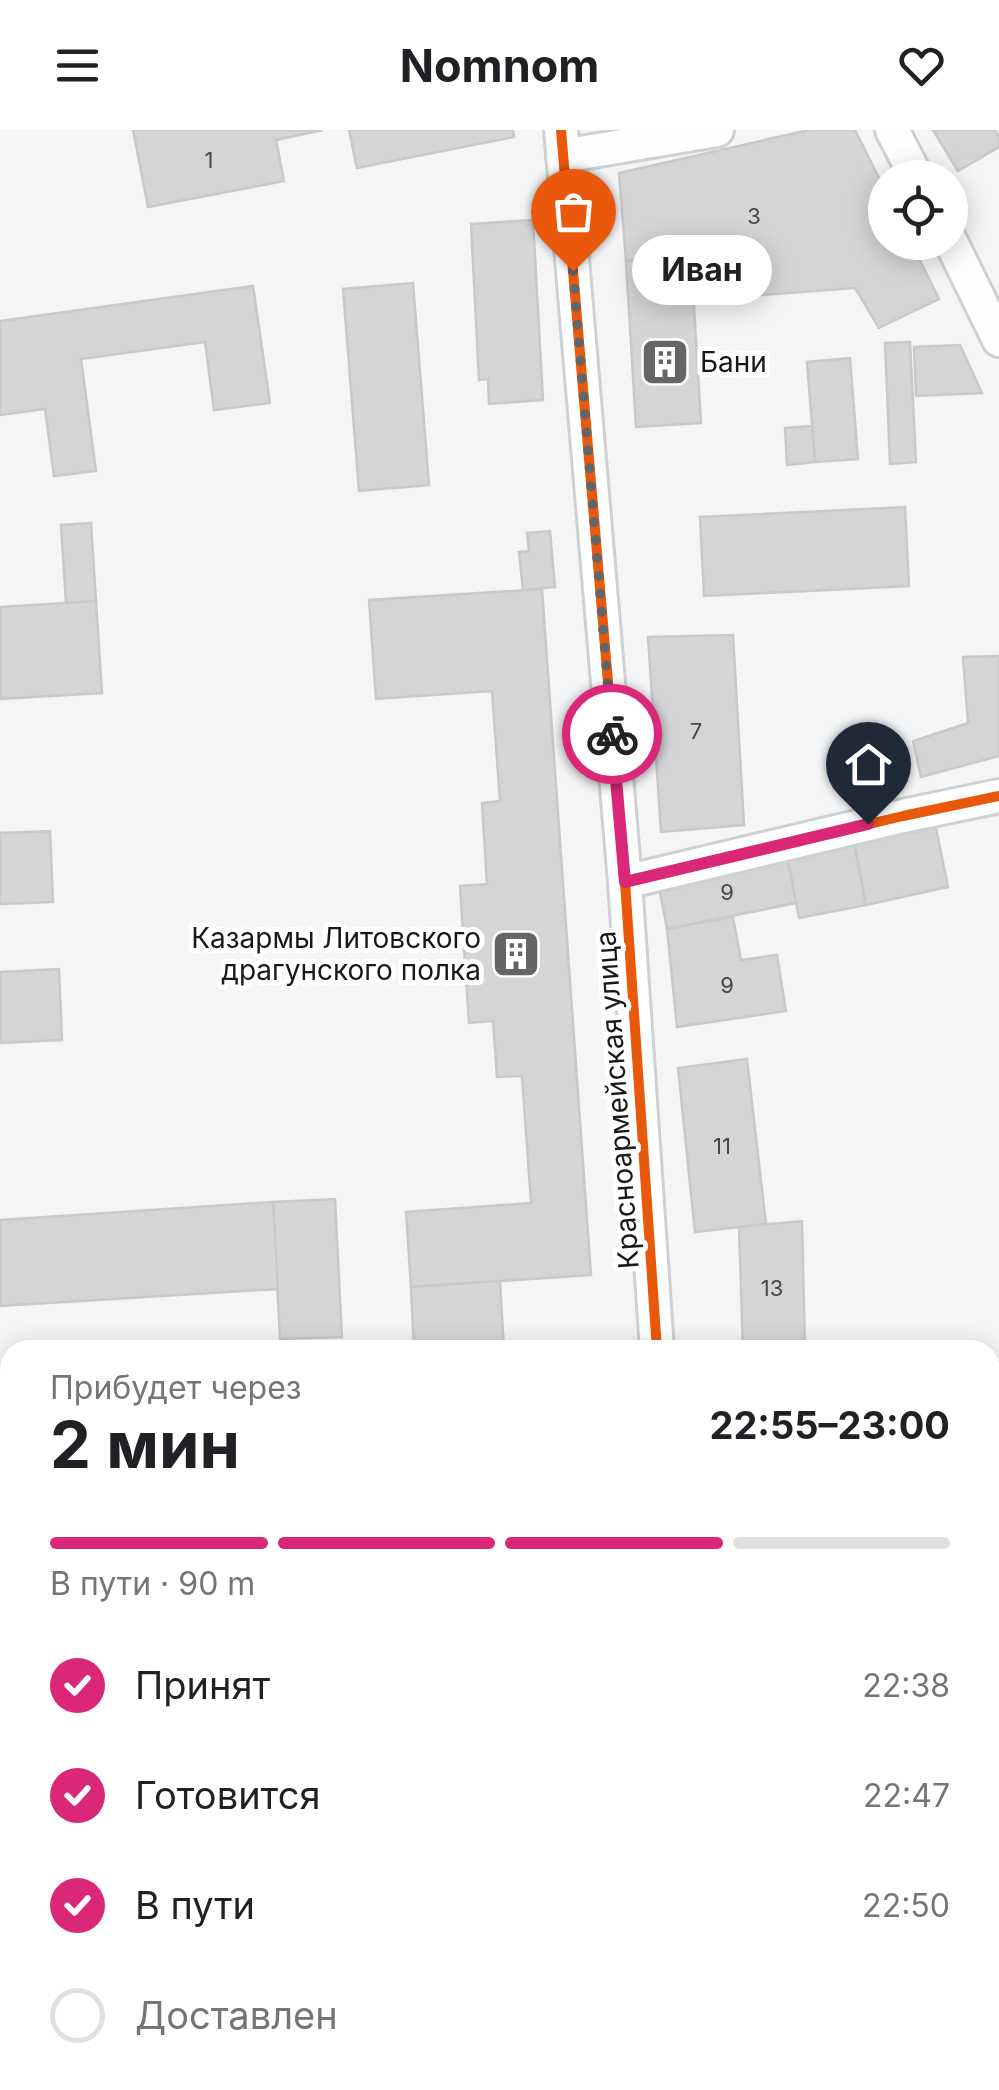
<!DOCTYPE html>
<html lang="ru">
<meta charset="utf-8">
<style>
:root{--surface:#fff;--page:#f2f2f2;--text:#202124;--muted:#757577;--line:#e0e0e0;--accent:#db2777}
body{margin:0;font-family:Inter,sans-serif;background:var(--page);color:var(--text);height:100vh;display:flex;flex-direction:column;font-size:38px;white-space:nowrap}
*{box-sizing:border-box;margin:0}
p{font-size:32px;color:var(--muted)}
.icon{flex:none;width:55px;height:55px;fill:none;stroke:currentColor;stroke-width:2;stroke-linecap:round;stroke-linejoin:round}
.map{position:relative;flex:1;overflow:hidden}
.details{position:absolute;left:0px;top:1210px;width:1000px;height:750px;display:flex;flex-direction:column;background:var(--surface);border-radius:30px 30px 0 0;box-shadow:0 5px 25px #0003}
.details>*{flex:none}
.fabs{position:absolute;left:868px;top:30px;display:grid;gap:20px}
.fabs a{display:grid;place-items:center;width:100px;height:100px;border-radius:50%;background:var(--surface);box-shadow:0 5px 25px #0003;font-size:50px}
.pin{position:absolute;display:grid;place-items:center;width:85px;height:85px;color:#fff;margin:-102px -42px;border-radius:50% 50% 50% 0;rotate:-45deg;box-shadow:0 0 10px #0007}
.pin .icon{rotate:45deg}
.courier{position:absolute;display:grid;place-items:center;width:100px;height:100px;margin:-50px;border:8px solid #db2777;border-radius:50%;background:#fff;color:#222;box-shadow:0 2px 12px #0007}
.bubble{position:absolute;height:70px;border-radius:35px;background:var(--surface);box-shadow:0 5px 25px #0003;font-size:32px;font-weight:700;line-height:70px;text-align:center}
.head em{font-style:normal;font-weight:700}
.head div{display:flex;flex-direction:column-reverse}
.head{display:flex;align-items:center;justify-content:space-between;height:170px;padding:0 50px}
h1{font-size:65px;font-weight:700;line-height:75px}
.bar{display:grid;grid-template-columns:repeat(4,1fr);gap:15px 10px;align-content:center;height:120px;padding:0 50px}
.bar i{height:12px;border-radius:8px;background:var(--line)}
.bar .selected{background:var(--accent)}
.bar p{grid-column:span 4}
ol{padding:0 50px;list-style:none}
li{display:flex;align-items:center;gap:30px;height:110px}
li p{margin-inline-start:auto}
li .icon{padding:10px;border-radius:50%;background:var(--accent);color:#fff;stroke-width:4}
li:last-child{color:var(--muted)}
li i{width:55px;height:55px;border:5px solid var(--line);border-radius:50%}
header{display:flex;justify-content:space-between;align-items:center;height:130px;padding:0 50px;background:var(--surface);font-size:45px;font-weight:700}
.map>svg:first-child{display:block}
.green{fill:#dae6f3}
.building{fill:#d4d5d7;stroke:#c8c9ca;stroke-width:2.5}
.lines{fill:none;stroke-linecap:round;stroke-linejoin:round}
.street-casing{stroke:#cfd0d1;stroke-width:38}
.street{stroke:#fdfefe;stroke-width:32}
.rail-casing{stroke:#bababc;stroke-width:11}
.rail{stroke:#fff;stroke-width:8;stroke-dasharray:22;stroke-linecap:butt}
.cycleway-casing{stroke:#fff;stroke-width:16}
.cycleway{stroke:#e8590c;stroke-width:10}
.done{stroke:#646567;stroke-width:10;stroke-dasharray:0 18}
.route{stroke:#db2777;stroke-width:12}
.labels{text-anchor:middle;stroke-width:10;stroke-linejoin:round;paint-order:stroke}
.number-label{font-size:22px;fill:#464748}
.poi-label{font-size:28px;fill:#171819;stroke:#fff;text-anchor:start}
.street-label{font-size:28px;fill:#171819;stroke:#fff}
</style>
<header><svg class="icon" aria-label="menu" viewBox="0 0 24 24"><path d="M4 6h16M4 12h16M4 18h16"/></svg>Nomnom<svg class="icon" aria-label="heart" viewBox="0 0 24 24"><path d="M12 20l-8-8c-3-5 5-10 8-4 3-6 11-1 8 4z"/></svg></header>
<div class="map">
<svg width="999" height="1960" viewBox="0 0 999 1960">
<rect width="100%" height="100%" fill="#f3f5f7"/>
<rect class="green" x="0" y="1484" width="10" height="142"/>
<g class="building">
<path d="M133 0H323L276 10 284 51 148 77Z"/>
<path d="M349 0H513L514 7 357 38Z"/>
<path d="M809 0H855L885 60V112H911L939 169 879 198 855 158 693 170 691 127 626 131 619 43Z"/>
<path d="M933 0H995L999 7V17L958 41Z"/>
<path d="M533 90 543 270 489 274 488 249 479 250 471 94Z"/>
<path d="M691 127 701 293 636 297 626 131Z"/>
<path d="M413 153 429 355 359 361 343 159Z"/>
<path d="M253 156 270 273 214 280 205 212 81 229 96 341 54 346 45 279 0 285V191Z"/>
<path d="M910 212 916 332 890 334 885 213Z"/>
<path d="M960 215 982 263 916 266 914 217Z"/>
<path d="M850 228 858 329 815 332 807 232Z"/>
<path d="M812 296 815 332 787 335 785 298Z"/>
<path d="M905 377 909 456 704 466 700 387Z"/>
<path d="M91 393 96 471 66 473 61 395Z"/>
<path d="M550 401 555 457 523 460 519 422 529 421 527 403Z"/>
<path d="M542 459 591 1145 411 1157 406 1082 531 1073 522 946 497 947 493 891 469 893 460 756 487 754 482 673 500 671 492 561 376 569 369 470Z"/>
<path d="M96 471 102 563 0 569V477Z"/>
<path d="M733 505 744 695 661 702 648 507Z"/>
<path d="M999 526V626L921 647 913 611 968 593 963 527Z"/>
<path d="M936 698 948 757 866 775 854 713Z"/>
<path d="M50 701 53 772 0 774V703Z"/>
<path d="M854 713 866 775 799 788 787 726Z"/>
<path d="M787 726 796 773 667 799 658 752Z"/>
<path d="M733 787 741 830 777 825 786 881 677 897 667 799Z"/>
<path d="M59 839 62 910 0 913V842Z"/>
<path d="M747 929 766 1094 695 1102 678 938Z"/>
<path d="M335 1069 342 1207 280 1209 273 1072Z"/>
<path d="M273 1072 278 1159 0 1176V1090Z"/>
<path d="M802 1091 805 1220H743L739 1097Z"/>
<path d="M500 1151 504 1220H414L411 1157Z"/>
<path d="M10 1248V1310H0V1249Z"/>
<rect x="990" y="1311" width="9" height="63"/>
<rect x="0" y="1367" width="10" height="57"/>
<rect x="990" y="1528" width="9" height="177"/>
</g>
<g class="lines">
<g class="street-casing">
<g id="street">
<path d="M561 0 625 752 657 1220"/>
<path d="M892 0 917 48"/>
<path d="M563 26 717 0"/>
<path d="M950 110 999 210"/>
<path d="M625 752 903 686 999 666"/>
<path d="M990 1461H999"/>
<path d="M0 1466H10"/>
</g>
</g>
<use href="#street" class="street"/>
<g class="rail-casing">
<g id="rail">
<path d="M990 1768 999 1767"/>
<path d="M0 1770H10"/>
<path d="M0 1827H10"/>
<path d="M990 1834H999"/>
<path d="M0 1850H10"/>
<path d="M990 1857H999"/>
<path d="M0 1903H10"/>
<path d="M990 1915H999"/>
<path d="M0 1950H10"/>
<path d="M39 1950 999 1958"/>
</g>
</g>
<use href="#rail" class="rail"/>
<g class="cycleway-casing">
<g id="cycleway">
<path d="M561 0 625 752 657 1220"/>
<path d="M625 752 903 686 999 666"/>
</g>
</g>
<use href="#cycleway" class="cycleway"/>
</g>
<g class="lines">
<path class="done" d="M573 141 612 604"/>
<path class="route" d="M612 604 625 752 868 694"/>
</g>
<defs>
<g id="building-square" transform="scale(2.5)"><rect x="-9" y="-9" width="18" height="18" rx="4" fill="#646567" stroke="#fff"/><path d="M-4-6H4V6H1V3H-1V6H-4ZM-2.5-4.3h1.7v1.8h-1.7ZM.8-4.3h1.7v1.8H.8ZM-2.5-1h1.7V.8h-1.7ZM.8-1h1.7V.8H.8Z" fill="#fff"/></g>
</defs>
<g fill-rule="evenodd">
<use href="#building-square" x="665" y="232"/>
<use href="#building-square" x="516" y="824"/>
</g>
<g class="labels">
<g class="number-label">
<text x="209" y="38">1</text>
<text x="754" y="94">3</text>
<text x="696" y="609">7</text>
<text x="727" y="770">9</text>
<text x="727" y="863">9</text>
<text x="722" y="1024">11</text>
<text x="772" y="1166">13</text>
</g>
<g class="poi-label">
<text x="700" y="242">Бани</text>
<text x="481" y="818" text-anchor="end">Казармы Литовского<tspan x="481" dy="32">драгунского полка</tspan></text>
</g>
<g class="street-label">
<text transform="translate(617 970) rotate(-94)" y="10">Красноармейская улица</text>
</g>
</g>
</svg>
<div class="fabs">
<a><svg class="icon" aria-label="locate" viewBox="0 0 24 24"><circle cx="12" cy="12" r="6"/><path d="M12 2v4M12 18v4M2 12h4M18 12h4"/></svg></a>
</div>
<div class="pin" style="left:573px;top:141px;background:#ea580c"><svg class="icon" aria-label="bag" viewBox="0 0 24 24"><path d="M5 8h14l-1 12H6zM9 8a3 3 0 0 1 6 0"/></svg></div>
<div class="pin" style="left:868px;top:694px;background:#1f2937"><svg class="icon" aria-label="home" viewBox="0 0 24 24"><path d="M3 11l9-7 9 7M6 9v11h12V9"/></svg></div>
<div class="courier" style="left:612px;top:604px"><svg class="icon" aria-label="bike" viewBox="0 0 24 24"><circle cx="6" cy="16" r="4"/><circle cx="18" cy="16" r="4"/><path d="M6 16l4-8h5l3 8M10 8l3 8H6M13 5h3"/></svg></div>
<div class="bubble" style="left:632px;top:105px;width:140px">Иван</div>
<section class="details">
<div class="head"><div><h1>2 мин</h1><p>Прибудет через</p></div><em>22:55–23:00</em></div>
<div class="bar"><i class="selected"></i><i class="selected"></i><i class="selected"></i><i></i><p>В пути · 90 m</p></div>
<ol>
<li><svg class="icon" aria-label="check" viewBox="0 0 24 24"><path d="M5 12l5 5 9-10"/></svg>Принят<p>22:38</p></li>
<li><svg class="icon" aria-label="check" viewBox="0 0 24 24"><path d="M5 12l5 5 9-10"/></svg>Готовится<p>22:47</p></li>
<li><svg class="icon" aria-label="check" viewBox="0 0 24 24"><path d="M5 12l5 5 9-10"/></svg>В пути<p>22:50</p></li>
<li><i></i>Доставлен</li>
</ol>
</section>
</div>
